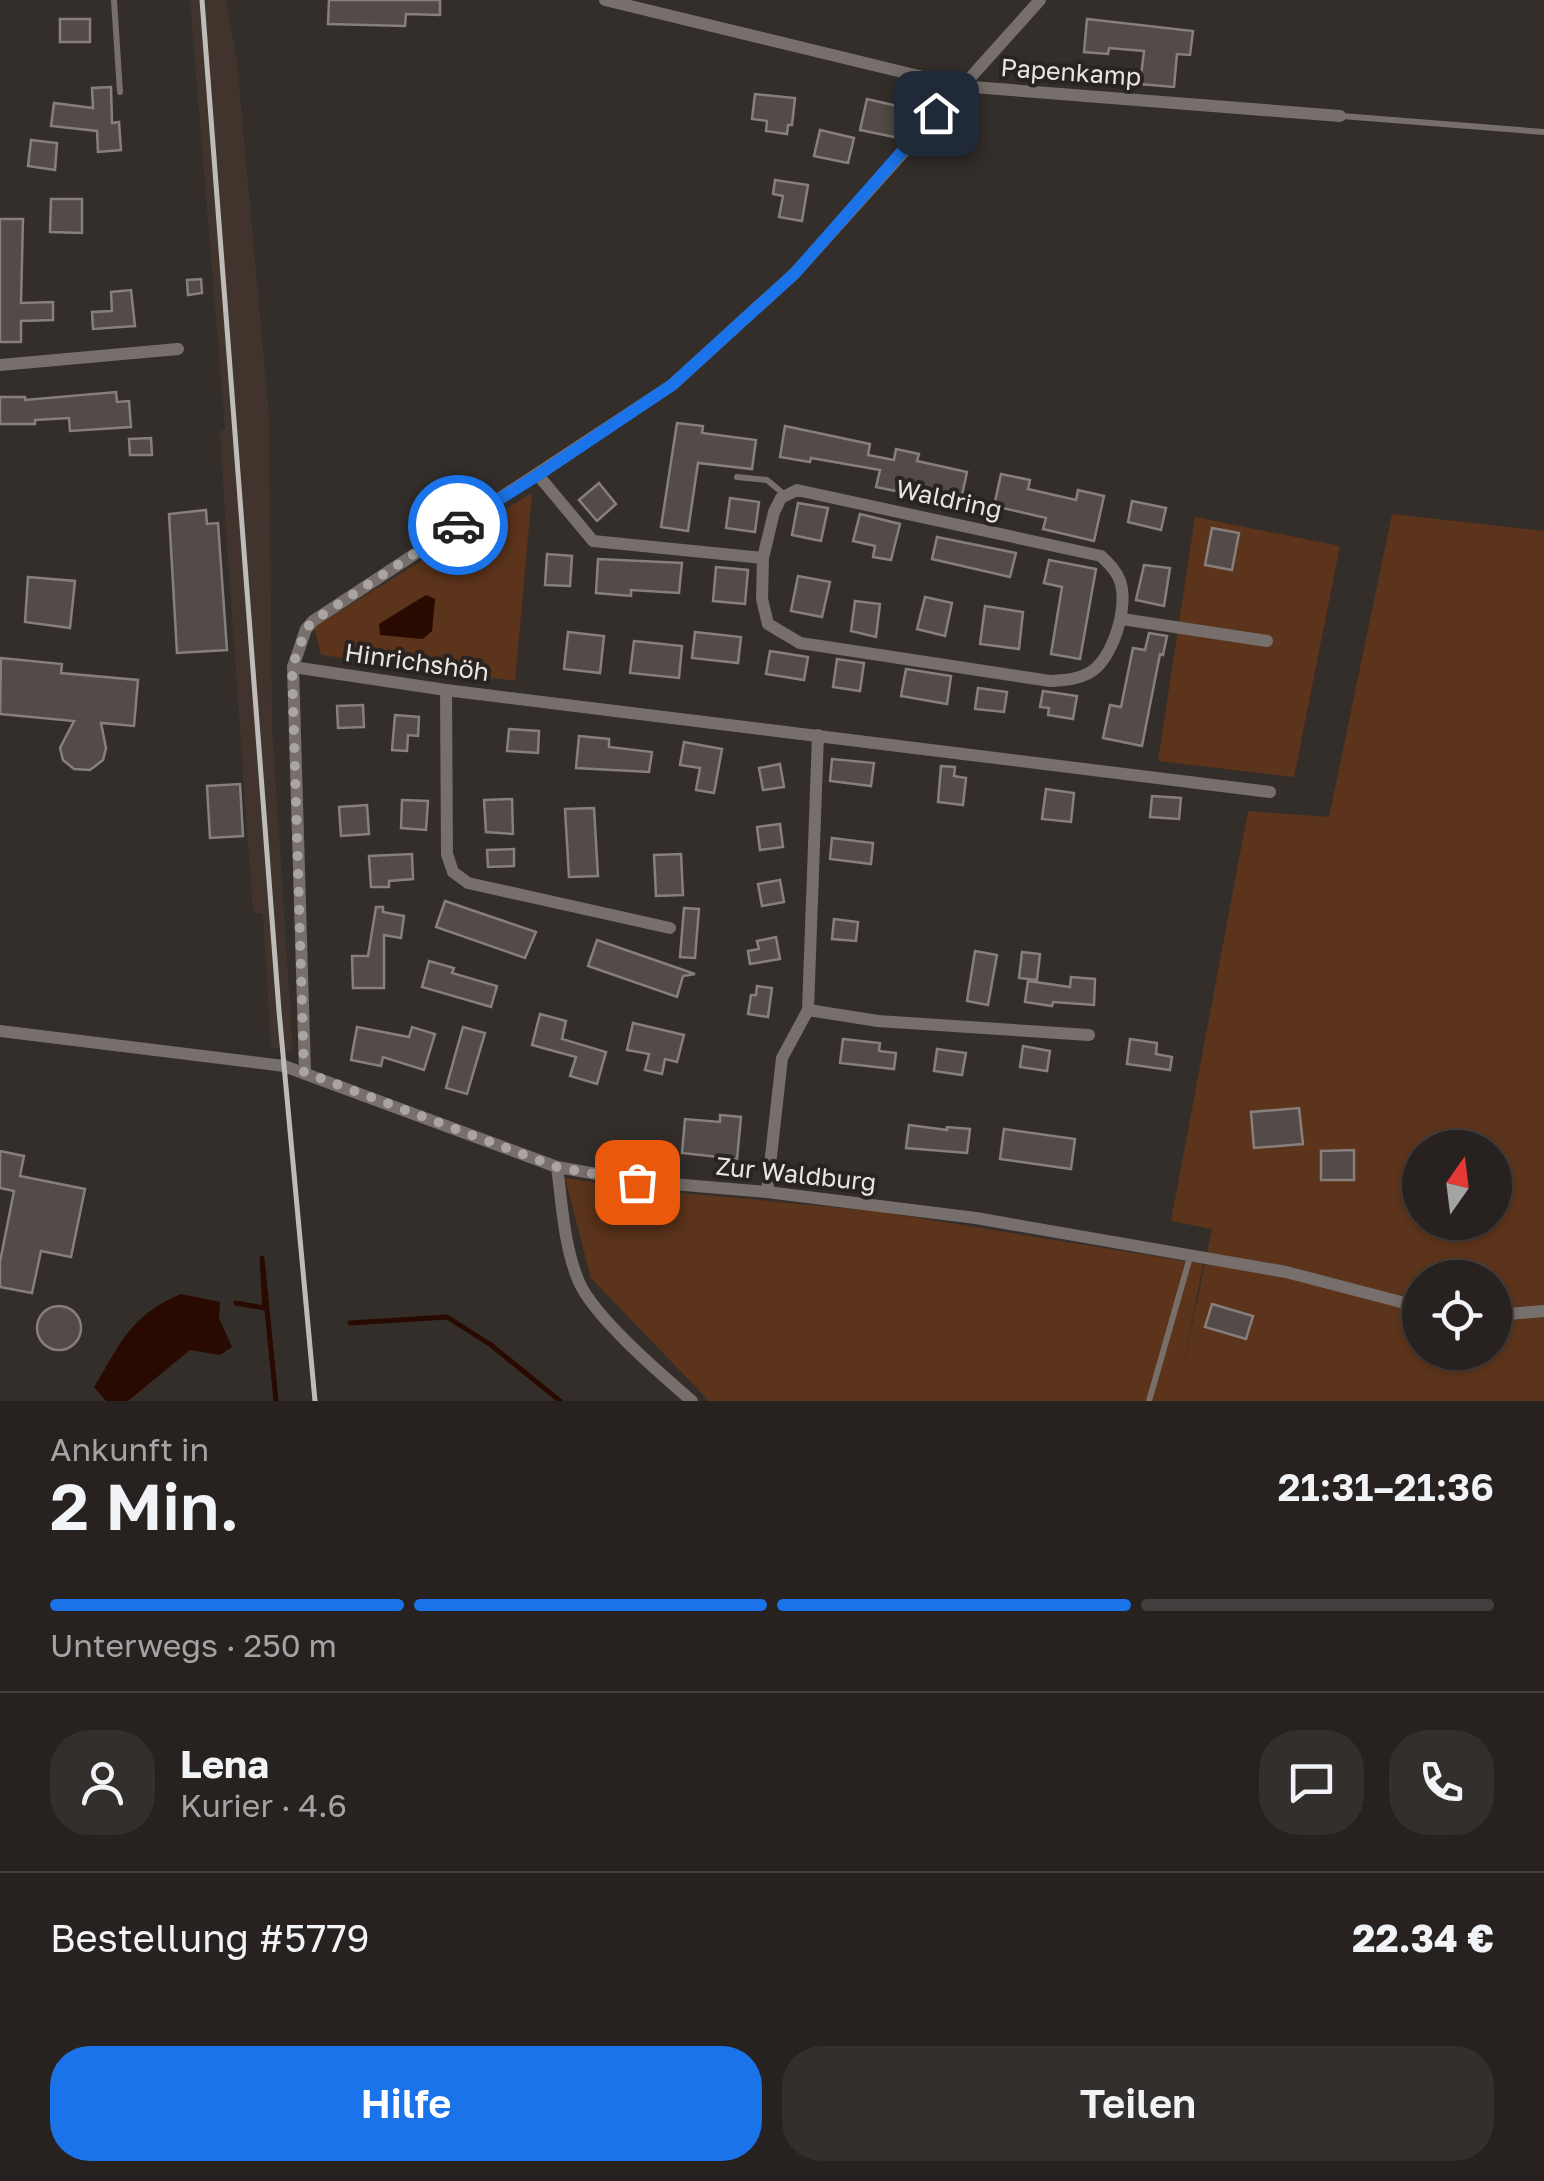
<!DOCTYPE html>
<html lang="de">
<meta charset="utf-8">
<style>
:root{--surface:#272220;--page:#332f2d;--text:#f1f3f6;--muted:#a4a4a5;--line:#433f3e;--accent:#1a73e8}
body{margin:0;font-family:"Golos Text",sans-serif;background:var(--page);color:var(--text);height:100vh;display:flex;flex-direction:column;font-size:38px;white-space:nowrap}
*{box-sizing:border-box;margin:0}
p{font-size:32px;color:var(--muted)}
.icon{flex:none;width:55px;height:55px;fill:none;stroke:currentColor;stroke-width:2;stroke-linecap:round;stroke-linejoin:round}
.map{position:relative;height:1401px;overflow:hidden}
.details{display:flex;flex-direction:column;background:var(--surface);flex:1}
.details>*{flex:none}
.needle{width:65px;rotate:14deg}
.controls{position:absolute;left:1402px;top:1130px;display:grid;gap:20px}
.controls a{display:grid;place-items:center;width:110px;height:110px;border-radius:50%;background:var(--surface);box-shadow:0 2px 8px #0004,0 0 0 2px var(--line);font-size:50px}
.pin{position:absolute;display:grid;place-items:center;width:85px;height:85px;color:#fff;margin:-42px;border-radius:20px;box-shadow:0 5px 15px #0006}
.courier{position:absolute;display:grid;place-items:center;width:100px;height:100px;margin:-50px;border:8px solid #1a73e8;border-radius:50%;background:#fff;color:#222;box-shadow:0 2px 12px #0007}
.headline em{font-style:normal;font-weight:600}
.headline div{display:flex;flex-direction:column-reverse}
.headline{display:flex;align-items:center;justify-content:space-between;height:170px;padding:0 50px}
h1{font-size:65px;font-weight:600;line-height:75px}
.bar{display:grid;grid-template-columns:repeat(4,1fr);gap:15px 10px;align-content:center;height:120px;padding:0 50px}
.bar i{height:12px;border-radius:8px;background:var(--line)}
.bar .selected{background:var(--accent)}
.bar p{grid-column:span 4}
.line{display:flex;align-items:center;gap:25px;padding:0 50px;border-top:2px solid var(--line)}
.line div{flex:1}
.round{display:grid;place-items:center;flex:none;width:105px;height:105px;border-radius:40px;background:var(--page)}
.primary-button{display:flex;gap:20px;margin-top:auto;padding:20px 50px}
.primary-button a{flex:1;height:115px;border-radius:40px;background:var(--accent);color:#fff;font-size:40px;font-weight:600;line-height:115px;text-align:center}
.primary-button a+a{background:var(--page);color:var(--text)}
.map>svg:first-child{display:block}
.built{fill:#40342d}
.green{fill:#5c341b;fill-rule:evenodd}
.water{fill:#290a00}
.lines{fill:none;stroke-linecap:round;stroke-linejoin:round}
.stream{stroke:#290a00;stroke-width:5}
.building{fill:#524b48;stroke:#877f7b;stroke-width:2.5}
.service{stroke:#766f6b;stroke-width:6}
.minor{stroke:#766f6b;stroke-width:12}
.rail{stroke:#bfbbb8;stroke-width:5}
.done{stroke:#aaa5a3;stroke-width:10;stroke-dasharray:0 18}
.route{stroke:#1a73e8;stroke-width:12}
.labels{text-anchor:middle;stroke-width:8;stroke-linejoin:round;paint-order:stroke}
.street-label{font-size:25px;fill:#e9e5e3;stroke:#2a2421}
</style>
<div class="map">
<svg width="1544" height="1401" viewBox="0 0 1544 1401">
<rect width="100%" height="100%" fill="#342e2b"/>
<path class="built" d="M190 0H226L237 61 269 416 272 725 293 1052 271 1047 263 913H253L225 516 220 431 225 430Z"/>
<g class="green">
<path d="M532 493 515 681 321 655 314 627Z"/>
<path d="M1392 514 1544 531V1401H709L591 1278 565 1178 640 1189 875 1211 1203 1264 1182 1374 1212 1229 1171 1221 1248 811 1329 817ZM1420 1148H1495V1222H1420ZM1420 1278H1495V1352H1420Z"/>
<path d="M1195 517 1340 546 1294 777 1158 761Z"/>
</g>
<g class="water">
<path d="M426 595 435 599 432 631 423 639 380 635 379 624Z"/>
<path d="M181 1294 220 1302 219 1318 232 1347 220 1355 190 1350 128 1401H106L94 1387C122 1342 129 1316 181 1294Z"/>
</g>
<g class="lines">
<g class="stream">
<path d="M236 1303 265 1308 262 1258 276 1401"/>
<path d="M350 1323 447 1317 491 1345 560 1401"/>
</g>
</g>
<g class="building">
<path d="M329 0H440V15L406 14 405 26 328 24Z"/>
<rect x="60" y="19" width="30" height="23"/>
<path d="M1087 19 1193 31 1190 55 1177 54 1174 87 1140 84 1144 51 1109 48 1108 54 1084 52Z"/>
<path d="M111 87 112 123 119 122 121 150 98 152 97 131 51 126 54 103 93 108 92 88Z"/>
<path d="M755 94 795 98 792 125H788L787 134 766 131 767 121 752 119Z"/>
<path d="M867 99 906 108 899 138 860 130Z"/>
<path d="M820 130 854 138 848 163 814 156Z"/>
<path d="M31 140 57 143 55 170 28 166Z"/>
<path d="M775 180 808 185 802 221 779 217 783 196 773 194Z"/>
<path d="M51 199H82V233L50 232Z"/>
<path d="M0 219H23L21 303 53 302V320L21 321V342H0Z"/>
<path d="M201 279 202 293 188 295 187 280Z"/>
<path d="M131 290 135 326 93 329 92 312 112 311 111 292Z"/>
<path d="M116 392 117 402 129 401 131 427 70 431 69 418 35 420V424H0V397H25V400Z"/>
<path d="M677 423 703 426 702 433 756 440 752 469 698 463 688 531 661 527Z"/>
<path d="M785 426 870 444 868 455 894 460 896 449 919 454 917 461 967 472 960 504 876 487 880 470 811 458 810 462 780 457Z"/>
<path d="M151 438 152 455H130L129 439Z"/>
<path d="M1001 474 1030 480 1028 489 1076 500 1078 490 1104 496 1094 541 1043 529 1046 518 994 506Z"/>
<path d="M599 483 616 504 597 521 579 500Z"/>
<path d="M730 498 759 502 755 532 726 528Z"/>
<path d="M1132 501 1166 508 1161 530 1128 522Z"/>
<path d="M798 503 828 508 821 541 792 535Z"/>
<path d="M206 510 207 524 218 523 227 650 177 653 169 514Z"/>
<path d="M860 514 900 524 891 560 873 557 875 546 853 541Z"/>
<path d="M1212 528 1239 533 1232 570 1205 565Z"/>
<path d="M937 537 1016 553 1010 577 932 559Z"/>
<path d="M547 554 572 556 570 586 545 585Z"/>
<path d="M598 559 682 563 679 593 631 590V596L596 593Z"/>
<path d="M1049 560 1096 569 1080 659 1051 654 1062 587 1044 583Z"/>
<path d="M1144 565 1170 568 1164 606 1136 600Z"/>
<path d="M716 567 748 570 745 604 713 601Z"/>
<path d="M798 576 830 582 822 617 791 611Z"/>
<path d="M28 577 75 581 70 628 25 622Z"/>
<path d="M925 597 952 603 945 636 917 629Z"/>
<path d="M855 601 880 604 876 637 851 631Z"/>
<path d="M985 606 1023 612 1019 649 980 644Z"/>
<path d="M568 632 604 636 600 673 564 669Z"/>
<path d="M695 632 741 637 738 663 692 658Z"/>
<path d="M1149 633 1167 636 1163 655 1160 654 1142 746 1103 738 1110 705 1121 707 1133 648 1145 650Z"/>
<path d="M634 641 682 646 679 678 630 673Z"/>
<path d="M770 651 808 657 804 680 766 674Z"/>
<path d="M1 658 62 664 61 673 138 680 134 726 101 723 106 748 103 760 90 770 74 769 63 760 60 748 74 721 0 714Z"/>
<path d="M837 659 864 663 860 691 833 687Z"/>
<path d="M906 669 951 676 947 704 901 696Z"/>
<path d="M978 688 1007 692 1004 712 975 709Z"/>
<path d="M1043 691 1077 696 1073 719 1048 715 1049 708 1040 707Z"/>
<path d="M363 705 364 727 338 728 337 706Z"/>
<path d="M395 715 419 717 418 736 408 735 407 751 392 750Z"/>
<path d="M509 729 539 731 538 753 507 751Z"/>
<path d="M579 736 609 739V747L652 752 649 772 576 768Z"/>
<path d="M684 742 722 749 714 793 696 790 700 768 680 765Z"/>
<path d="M832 759 874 763 871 786 830 781Z"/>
<path d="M780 764 784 787 763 790 759 768Z"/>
<path d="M941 766 955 767 954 776 966 778 963 805 938 802Z"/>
<path d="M240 784 243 836 210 838 207 786Z"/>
<path d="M1046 789 1074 793 1071 822 1042 819Z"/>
<path d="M1152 796 1181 798 1179 819 1150 817Z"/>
<path d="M512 799 513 834 486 832 484 800Z"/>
<path d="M402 800 428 801 426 830 401 828Z"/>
<path d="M367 805 369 834 341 836 339 807Z"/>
<path d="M594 808 598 876 569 877 565 809Z"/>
<path d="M780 824 783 847 760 850 757 827Z"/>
<path d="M832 838 873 843 871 864 830 859Z"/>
<path d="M514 849V866L488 867 487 850Z"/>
<path d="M412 854 413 879 389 881V887H371L369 856Z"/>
<path d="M681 854 683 895 656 896 654 855Z"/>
<path d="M780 880 784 902 762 906 758 884Z"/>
<path d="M445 901 536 932 525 958 436 927Z"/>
<path d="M376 907H383V912L404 916 401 938 384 935V988H353L352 956H368Z"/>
<path d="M684 908 699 909 695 958 680 957Z"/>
<path d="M834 919 858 922 856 941 832 939Z"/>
<path d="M776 937 780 959 750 964 748 951 759 949 757 941Z"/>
<path d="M597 940 695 974 683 976 677 997 588 966Z"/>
<path d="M975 951 997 955 988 1005 967 1001Z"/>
<path d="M1022 952 1040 954 1037 980 1019 978Z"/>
<path d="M429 961 454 968 452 973 497 986 491 1007 422 987Z"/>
<path d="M1071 977 1095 979 1094 1005 1053 1002 1052 1006 1025 1002 1028 981 1070 987Z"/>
<path d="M757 986 772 988 768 1017 748 1014 751 995H756Z"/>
<path d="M540 1014 566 1021 562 1039 606 1052 597 1084 570 1076 576 1057 532 1045Z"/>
<path d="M633 1023 684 1035 677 1062 665 1059 662 1074 645 1070 649 1054 627 1050Z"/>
<path d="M357 1027 409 1037 412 1027 435 1034 424 1070 383 1057 381 1066 351 1060Z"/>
<path d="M463 1027 485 1033 467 1094 446 1088Z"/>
<path d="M843 1039 880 1043 879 1051 896 1053 894 1069 840 1063Z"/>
<path d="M1130 1039 1157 1043 1156 1054 1172 1057 1170 1070 1127 1064Z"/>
<path d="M1023 1046 1050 1051 1047 1071 1020 1067Z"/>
<path d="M937 1049 966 1053 962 1075 934 1071Z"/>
<path d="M1299 1108 1303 1144 1254 1148 1251 1112Z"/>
<path d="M720 1115 741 1117 737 1159 682 1153 685 1119 720 1122Z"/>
<path d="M909 1125 947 1130V1127L970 1129 967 1153 906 1148Z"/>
<path d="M1004 1129 1075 1139 1071 1169 1000 1159Z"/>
<path d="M1354 1150V1180H1321V1151Z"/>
<path d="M0 1151 24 1156 20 1176 85 1189 71 1257 41 1251 32 1293 0 1287V1262L14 1191 0 1188Z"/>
<path d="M1212 1304 1253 1316 1246 1339 1205 1327Z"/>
<circle cx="59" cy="1328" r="22"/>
</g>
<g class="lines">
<g class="service">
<path d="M114 0 120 92"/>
<path d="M1342 116 1544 132"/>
<path d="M737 477 767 480 785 495"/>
<path d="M1149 1401 1190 1257"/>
</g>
<g class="minor">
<path d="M605 0 960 86 1340 116"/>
<path d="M0 365 178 349"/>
<path d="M538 475 593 541 763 558 774 512 781 498 797 490 1101 556C1109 564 1116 570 1120 581 1129 606 1113 660 1089 673 1076 680 1064 680 1050 681L827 647 800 643 768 624 762 599 763 558"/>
<path d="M1122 619 1267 641"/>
<path d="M293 667 446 690 1270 792"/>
<path d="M446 690 447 854 453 872 468 883 670 928"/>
<path d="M808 1010 878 1021 1089 1035"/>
<path d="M0 1031 284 1066 557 1167 637 1181 767 1192 976 1218 1286 1272 1420 1307"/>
<path d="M305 1073 293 667 306 629 313 621 672 385 795 273 1040 0"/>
<path d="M557 1167C562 1204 564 1247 579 1282 595 1318 661 1374 692 1401"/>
<path d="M767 1192 782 1058 808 1010 818 735"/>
<path d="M1495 1315 1544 1311"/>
</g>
<path class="rail" d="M202 0 279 1011 315 1401"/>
</g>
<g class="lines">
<path class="done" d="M458 525 313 621 306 629 292 667 304 1072 557 1167 637 1182"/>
<path class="route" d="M458 525 538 475 672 385 795 273 936 113"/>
</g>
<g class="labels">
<g class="street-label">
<text transform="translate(1071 72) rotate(4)" y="9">Papenkamp</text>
<text transform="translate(949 499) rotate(12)" y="9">Waldring</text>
<text transform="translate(417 662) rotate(8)" y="9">Hinrichshöh</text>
<text transform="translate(796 1174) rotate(6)" y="9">Zur Waldburg</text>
</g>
</g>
</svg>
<div class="controls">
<a><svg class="needle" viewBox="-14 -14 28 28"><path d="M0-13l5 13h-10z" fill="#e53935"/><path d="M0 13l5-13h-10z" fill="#a4a4a5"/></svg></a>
<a><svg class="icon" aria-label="locate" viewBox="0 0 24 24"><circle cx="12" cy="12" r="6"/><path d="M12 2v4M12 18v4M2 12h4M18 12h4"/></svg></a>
</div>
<div class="pin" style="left:637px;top:1182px;background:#ea580c"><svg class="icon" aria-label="bag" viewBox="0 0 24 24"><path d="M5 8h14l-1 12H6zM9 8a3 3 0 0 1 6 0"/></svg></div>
<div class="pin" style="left:936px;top:113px;background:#1f2937"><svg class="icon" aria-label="home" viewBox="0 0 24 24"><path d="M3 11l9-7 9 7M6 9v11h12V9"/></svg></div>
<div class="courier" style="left:458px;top:525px"><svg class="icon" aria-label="car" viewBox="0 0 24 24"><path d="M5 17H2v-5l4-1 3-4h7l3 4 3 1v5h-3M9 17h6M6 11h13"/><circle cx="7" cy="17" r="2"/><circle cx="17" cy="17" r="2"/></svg></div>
</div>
<section class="details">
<div class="headline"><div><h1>2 Min.</h1><p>Ankunft in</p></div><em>21:31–21:36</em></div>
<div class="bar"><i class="selected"></i><i class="selected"></i><i class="selected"></i><i></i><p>Unterwegs · 250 m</p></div>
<div class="line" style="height:180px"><a class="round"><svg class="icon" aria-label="person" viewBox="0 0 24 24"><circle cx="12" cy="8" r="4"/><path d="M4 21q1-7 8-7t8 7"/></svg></a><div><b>Lena</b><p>Kurier · 4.6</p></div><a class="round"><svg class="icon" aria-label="chat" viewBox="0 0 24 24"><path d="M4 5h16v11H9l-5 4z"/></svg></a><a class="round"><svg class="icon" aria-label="phone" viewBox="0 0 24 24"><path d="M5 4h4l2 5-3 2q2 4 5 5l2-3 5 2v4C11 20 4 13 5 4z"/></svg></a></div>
<div class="line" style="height:130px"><div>Bestellung #5779</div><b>22.34 €</b></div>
<div class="primary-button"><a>Hilfe</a><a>Teilen</a></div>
</section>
